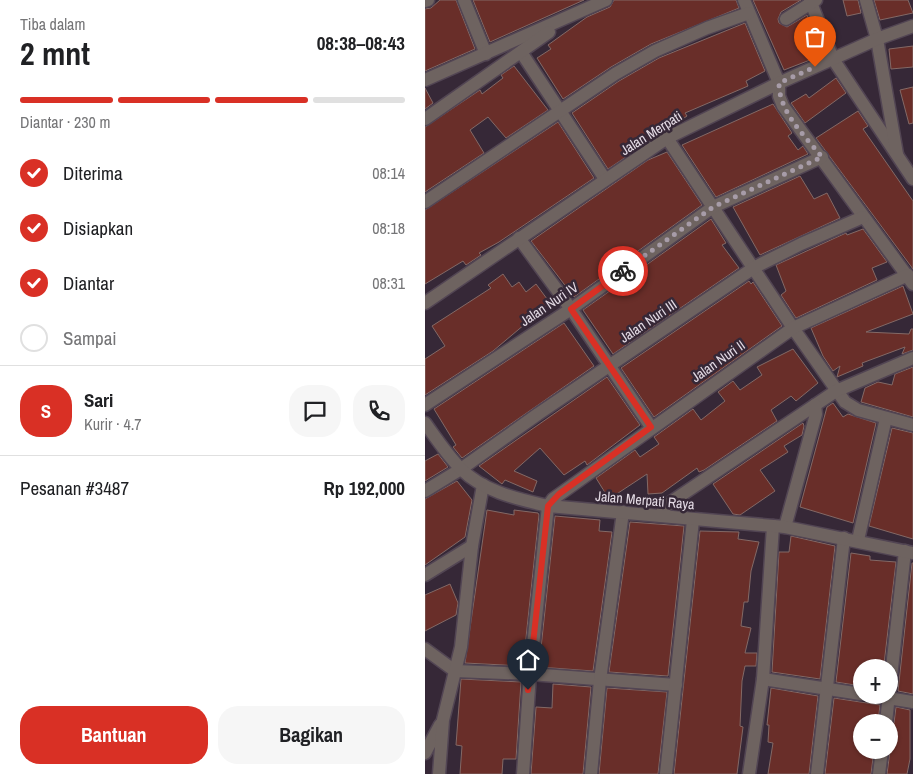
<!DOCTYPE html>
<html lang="id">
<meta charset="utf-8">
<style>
:root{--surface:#fff;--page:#f6f6f6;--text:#202124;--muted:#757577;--line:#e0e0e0;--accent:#d93025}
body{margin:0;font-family:"Archivo Narrow",sans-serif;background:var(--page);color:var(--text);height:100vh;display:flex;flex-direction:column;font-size:19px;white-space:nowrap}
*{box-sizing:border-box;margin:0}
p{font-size:16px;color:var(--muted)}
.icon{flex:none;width:28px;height:28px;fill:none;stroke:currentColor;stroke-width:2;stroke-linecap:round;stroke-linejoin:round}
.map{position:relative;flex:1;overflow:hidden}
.side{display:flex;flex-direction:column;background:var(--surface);width:425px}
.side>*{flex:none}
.fabs{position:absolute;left:428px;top:659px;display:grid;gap:10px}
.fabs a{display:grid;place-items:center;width:45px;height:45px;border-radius:50%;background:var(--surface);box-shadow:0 1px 4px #0004;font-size:25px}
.pin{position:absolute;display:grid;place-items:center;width:42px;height:42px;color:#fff;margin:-51px -21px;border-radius:50% 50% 50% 0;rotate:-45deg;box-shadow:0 0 5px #0007}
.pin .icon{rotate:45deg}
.courier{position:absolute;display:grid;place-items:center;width:50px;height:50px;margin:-25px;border:4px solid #d93025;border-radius:50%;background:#fff;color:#222;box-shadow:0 1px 6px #0007}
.head em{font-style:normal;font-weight:700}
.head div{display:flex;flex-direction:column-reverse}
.head{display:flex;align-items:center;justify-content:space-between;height:85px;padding:0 20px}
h1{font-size:32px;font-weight:700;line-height:38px}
.bar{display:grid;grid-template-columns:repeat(4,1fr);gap:8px 5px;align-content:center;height:60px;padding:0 20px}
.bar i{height:6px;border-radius:4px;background:var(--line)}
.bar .active{background:var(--accent)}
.bar p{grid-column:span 4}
.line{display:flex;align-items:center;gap:12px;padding:0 20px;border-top:1px solid var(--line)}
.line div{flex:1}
.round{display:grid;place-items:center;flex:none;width:52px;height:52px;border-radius:20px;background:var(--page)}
ol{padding:0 20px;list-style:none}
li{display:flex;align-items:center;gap:15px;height:55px}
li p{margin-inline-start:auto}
li .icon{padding:5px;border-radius:50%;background:var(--accent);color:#fff;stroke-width:4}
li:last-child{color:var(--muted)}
li i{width:28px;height:28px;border:2px solid var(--line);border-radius:50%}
.primary-button{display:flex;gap:10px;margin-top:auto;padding:10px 20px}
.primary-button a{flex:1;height:58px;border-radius:20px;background:var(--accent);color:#fff;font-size:20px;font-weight:700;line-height:58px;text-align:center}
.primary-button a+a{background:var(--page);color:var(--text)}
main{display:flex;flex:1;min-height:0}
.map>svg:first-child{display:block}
.building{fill:#692e29;stroke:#836966}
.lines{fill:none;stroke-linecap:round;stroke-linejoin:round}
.minor-casing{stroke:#524553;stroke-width:15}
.tertiary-casing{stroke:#524553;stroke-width:15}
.minor{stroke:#6e6360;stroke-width:12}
.tertiary{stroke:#6e6360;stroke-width:12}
.done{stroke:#a79ca8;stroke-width:5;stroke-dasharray:0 9}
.route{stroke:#d93025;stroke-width:6}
.labels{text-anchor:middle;stroke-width:5;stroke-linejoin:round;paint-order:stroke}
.street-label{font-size:14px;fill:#e4dbe5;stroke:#362837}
</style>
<main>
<section class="side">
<div class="head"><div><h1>2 mnt</h1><p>Tiba dalam</p></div><em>08:38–08:43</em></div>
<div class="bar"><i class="active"></i><i class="active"></i><i class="active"></i><i></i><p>Diantar · 230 m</p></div>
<ol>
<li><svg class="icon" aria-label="check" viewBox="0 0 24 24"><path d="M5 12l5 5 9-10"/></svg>Diterima<p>08:14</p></li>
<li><svg class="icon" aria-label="check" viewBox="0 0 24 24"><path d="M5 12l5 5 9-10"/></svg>Disiapkan<p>08:18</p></li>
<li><svg class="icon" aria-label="check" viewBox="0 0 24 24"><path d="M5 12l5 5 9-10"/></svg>Diantar<p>08:31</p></li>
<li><i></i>Sampai</li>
</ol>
<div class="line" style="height:90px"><b class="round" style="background:var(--accent);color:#fff">S</b><div><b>Sari</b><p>Kurir · 4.7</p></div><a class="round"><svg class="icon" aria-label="chat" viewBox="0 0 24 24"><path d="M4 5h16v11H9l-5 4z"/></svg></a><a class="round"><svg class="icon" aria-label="phone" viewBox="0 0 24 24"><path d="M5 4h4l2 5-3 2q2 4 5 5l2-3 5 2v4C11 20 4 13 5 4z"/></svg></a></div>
<div class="line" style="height:65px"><div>Pesanan #3487</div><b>Rp 192,000</b></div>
<div class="primary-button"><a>Bantuan</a><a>Bagikan</a></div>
</section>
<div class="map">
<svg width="488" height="774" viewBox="0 0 488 774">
<rect width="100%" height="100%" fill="#362837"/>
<g class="building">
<path d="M15 0H31L50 49 0 71V9L6 8Z"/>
<path d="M48 0H159L65 42Z"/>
<path d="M189 0H311L314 8 226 44 186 67 138 99 112 58 126 49 123 45 162 17 185 7Z"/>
<path d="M328 0H376L356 12 353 19 354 23 362 27 382 15 398 55 359 70Z"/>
<path d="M418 0H433L436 13 422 16Z"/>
<path d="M449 0H483L488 13 455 20Z"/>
<path d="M320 23 340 71 321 81 323 86 260 113 262 116 183 169 147 113 194 81 234 58Z"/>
<path d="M488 46V67L466 69 464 49Z"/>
<path d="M89 66 123 110 81 138 63 117 45 130 59 153 0 192V127L55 90 57 94 78 78 76 75Z"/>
<path d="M411 78 421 93 380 123 366 103 381 94 384 98Z"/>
<path d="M488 87V123L484 124 475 90Z"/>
<path d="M0 88 8 103 0 109Z"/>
<path d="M348 104 367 133 363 136 373 150 378 146 383 154 291 197 257 145Z"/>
<path d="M433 111 443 126 438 129 488 201V269L391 138Z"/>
<path d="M133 122 169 178 74 242 54 253 56 255 41 265 38 261 0 284V210Z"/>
<path d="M242 152 277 205 149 297 106 241 223 160Z"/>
<path d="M375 176 389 199 402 193 415 218 335 255 308 207Z"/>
<path d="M286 219 301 243 297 245 314 268 188 354 158 310Z"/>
<path d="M438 229 462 262 447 268 452 280 371 318 356 295 361 291 351 265 421 233 422 235Z"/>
<path d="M78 274 87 287 94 282 101 292 111 284 125 303 68 351 0 395V359L20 346 7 326 66 288 63 285Z"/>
<path d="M324 281 326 284 328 282 357 326 229 417 196 368Z"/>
<path d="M478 286 488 314 441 332 484 334 486 329H488V350L477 354 480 347 437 363 438 366 412 377 415 366 408 371 398 356 386 328Z"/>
<path d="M139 323 169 366 37 458 28 447 31 445 9 409Z"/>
<path d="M368 349 393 383 371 401 366 396 346 410 352 421 279 470 274 472 272 468 237 493 223 494 222 474 184 499 171 478 210 450 215 457 234 444 229 437 268 409 276 420 300 401 293 392 308 381 315 390 337 375 332 367Z"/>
<path d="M488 367V417L436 402 440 388 453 382 467 385 470 374Z"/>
<path d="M182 377 215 425 162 465 160 461 139 475 115 448 89 471 112 481 108 492 80 480 77 484 54 466Z"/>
<path d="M408 403 418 417 423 414 451 423 428 523 375 507 402 407Z"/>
<path d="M378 423 379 426 377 435 359 446 363 452 335 470 350 491 315 515 308 514 288 484Z"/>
<path d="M467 428 488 433V539L444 526Z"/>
<path d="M13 454 23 467 0 481V461Z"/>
<path d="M32 481 47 500 40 537 0 565V499Z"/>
<path d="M62 510 89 515V510L113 513 114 515 98 666 40 663Z"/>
<path d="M130 516 175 520 174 531 187 532 168 671 114 667Z"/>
<path d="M205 522 259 526 243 676 184 672Z"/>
<path d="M275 531 314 532 313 539 334 542 326 571 323 602H319L316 626 326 628 320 653H332L331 666H320L317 681 315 726 318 727 312 774H249Z"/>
<path d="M366 536 410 546 395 679 347 672 354 552H364Z"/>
<path d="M426 553 445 556V560L471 562 459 664 446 663V668H436V686L411 682Z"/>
<path d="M487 563H488V694L473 691Z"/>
<path d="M25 584 33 603 31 615 0 631V595Z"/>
<path d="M36 679 96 682 91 759H78L77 774H35L37 746 31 745Z"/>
<path d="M128 684 166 687 158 774H106L111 707 127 708Z"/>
<path d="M182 688 242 692 233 774H174Z"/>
<path d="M346 688 393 696 384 774H343L348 743 343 742 344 725H342Z"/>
<path d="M409 698 455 705 453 722H436V750H449L446 774H400Z"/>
<path d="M471 707 485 710V759L482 774H462L465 751 464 730 469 723Z"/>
</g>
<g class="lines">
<g class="minor-casing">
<g id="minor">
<path d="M39 0 61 54"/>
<path d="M319 0 354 83V96L358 106 488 284"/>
<path d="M385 0 408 59 488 179"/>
<path d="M441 0 452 39 472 154"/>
<path d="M0 1 3 0"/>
<path d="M361 19 391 0"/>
<path d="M96 52 180 179"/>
<path d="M0 80 181 0"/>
<path d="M0 119 124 32"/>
<path d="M242 138 368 328 420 402 433 410 488 425"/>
<path d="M0 202 190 74 230 51 282 28 324 13"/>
<path d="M94 238 146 309 226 427"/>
<path d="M0 303 242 138 354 83 452 39 488 26"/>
<path d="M0 405 146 309 288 207 397 157"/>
<path d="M0 491 36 469 113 414 330 267 376 244 438 217"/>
<path d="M236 516 239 508 246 502 411 391 488 358"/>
<path d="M360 527 391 414 390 405"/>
<path d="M433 540 461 418"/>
<path d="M0 575 47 546"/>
<path d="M0 649 30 671"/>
<path d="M30 671 105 674 251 685"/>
<path d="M338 679 436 694"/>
<path d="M444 695 488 702"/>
<path d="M461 722 480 551"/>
<path d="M0 753 15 725"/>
<path d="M14 774 18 720 36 647 47 546 58 485"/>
<path d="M98 774 105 674 123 506 128 499 368 328 483 275"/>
<path d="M166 774 175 680 198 512"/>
<path d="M241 774 268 520"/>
<path d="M324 774 338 679 348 526"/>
<path d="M392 774 419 538"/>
<path d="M454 774 457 750"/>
</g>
</g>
<g class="tertiary-casing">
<path id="tertiary" d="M0 423C11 438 22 455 36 469 59 492 93 499 123 506L360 527 488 553"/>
</g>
<use href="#minor" class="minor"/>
<use href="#tertiary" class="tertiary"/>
</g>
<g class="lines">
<path class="done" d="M198 271 288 207 397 157C379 135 354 112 354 83L390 67"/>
<path class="route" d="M103 690 123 506 134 494 226 427 146 309 198 271"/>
</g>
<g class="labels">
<g class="street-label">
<text transform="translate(226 133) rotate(-32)" y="5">Jalan Merpati</text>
<text transform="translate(124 304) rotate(-34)" y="5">Jalan Nuri IV</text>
<text transform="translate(223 321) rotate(-34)" y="5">Jalan Nuri III</text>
<text transform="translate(293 361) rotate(-35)" y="5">Jalan Nuri II</text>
<text transform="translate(220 500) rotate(5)" y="5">Jalan Merpati Raya</text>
</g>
</g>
</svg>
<div class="fabs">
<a>+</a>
<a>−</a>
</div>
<div class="pin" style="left:390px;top:67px;background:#ea580c"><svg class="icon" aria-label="bag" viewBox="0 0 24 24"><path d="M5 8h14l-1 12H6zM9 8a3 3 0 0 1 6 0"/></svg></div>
<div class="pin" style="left:103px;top:690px;background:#1f2937"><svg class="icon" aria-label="home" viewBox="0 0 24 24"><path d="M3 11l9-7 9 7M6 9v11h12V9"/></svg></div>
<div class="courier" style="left:198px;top:271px"><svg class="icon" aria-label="bike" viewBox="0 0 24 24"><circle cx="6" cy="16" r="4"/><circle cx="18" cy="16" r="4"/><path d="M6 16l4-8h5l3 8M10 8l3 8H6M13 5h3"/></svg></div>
</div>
</main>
